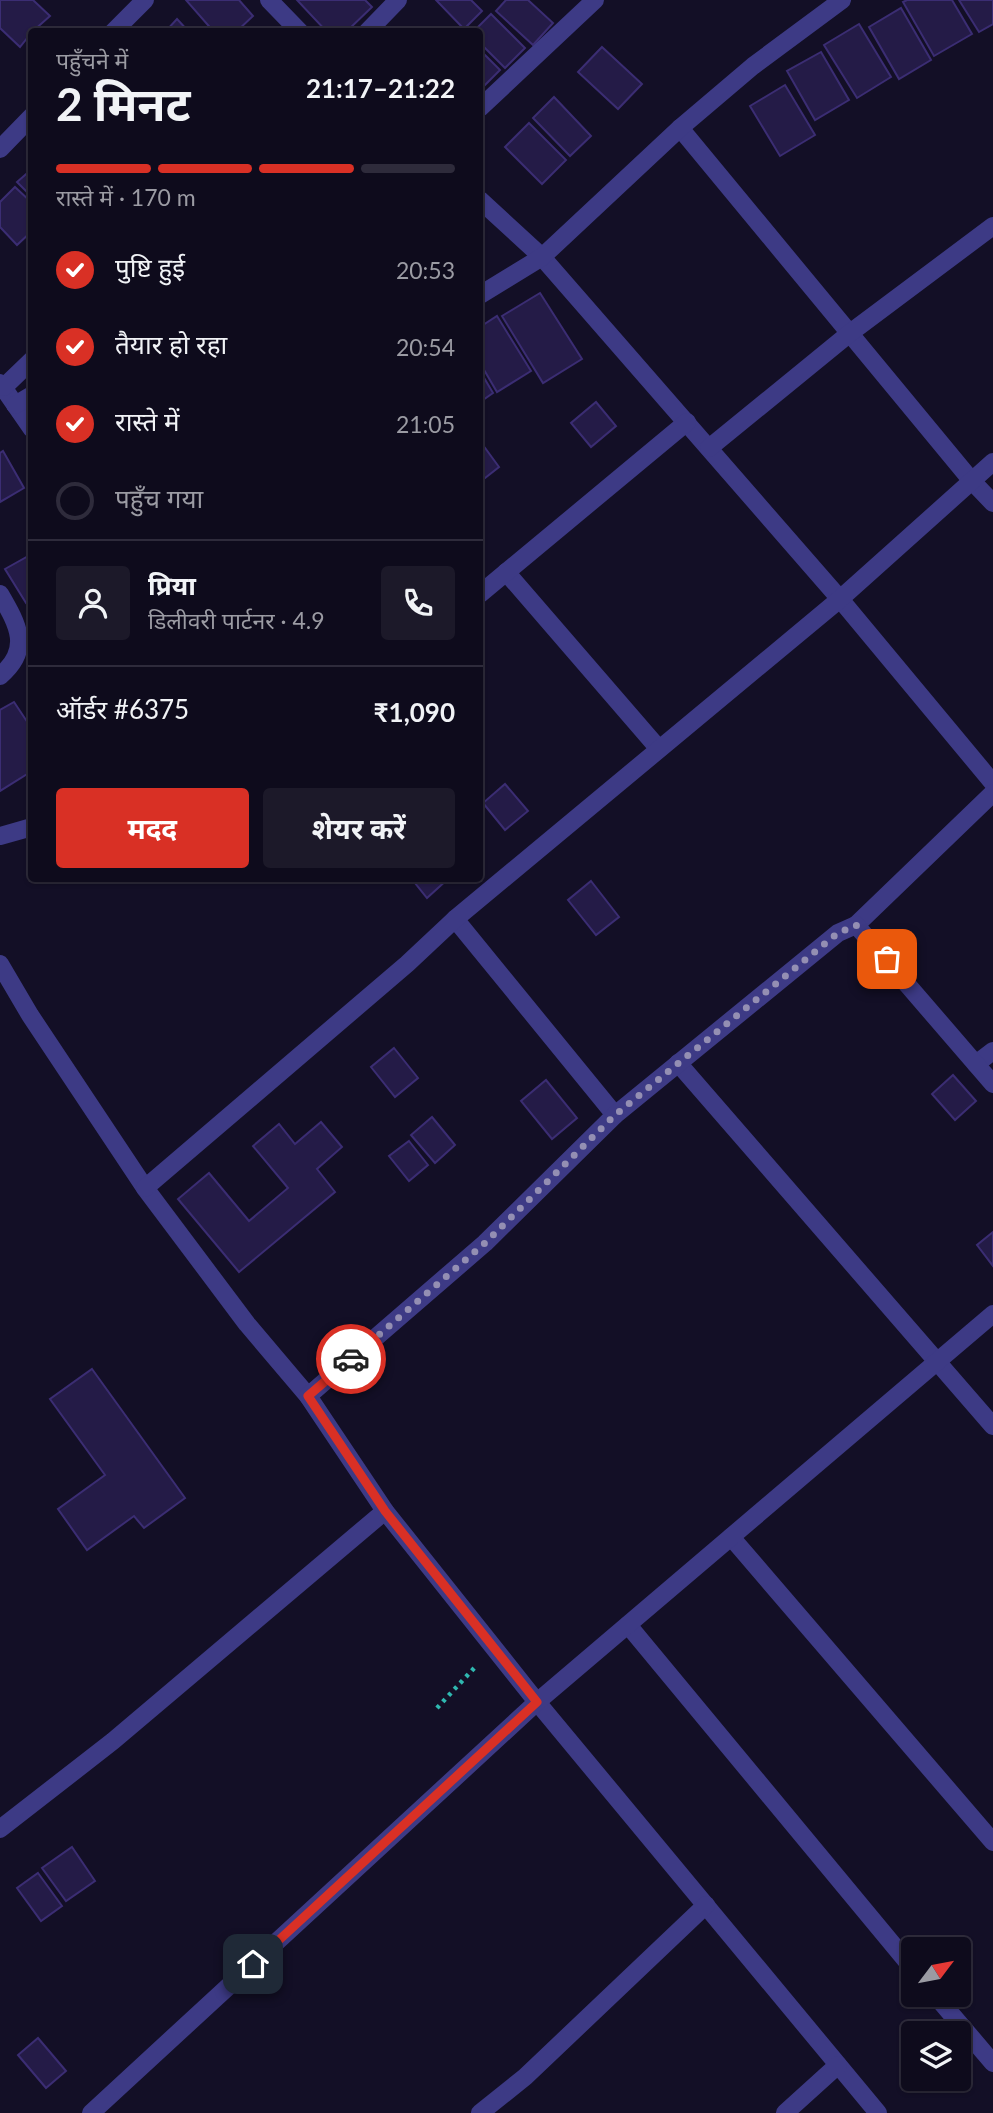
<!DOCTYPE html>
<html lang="hi">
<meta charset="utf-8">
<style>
:root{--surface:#0e0b1c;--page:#1c1929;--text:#f1f3f6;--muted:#9b9ba3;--line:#2e2b3b;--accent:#d93025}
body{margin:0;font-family:Lato,"Noto Sans Devanagari",sans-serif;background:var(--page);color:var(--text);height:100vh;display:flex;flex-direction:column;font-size:26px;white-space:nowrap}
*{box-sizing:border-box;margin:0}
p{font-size:23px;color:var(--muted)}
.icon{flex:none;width:38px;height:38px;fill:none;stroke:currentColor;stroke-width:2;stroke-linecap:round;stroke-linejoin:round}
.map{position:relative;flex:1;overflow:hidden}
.details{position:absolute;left:28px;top:28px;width:455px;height:854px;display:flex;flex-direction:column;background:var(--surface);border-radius:7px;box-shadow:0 2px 5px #0004,0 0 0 2px var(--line)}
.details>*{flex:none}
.needle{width:46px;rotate:58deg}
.fabs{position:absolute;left:901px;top:1937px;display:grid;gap:14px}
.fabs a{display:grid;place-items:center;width:70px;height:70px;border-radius:7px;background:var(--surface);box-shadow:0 2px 5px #0004,0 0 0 2px var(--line);font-size:35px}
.pin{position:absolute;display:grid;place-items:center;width:60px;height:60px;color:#fff;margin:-30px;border-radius:14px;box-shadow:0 4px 10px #0006}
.courier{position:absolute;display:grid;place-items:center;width:70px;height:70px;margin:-35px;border:5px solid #d93025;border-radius:50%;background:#fff;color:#222;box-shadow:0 2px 9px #0007}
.summary em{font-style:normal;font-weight:700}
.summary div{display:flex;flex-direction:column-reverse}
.summary{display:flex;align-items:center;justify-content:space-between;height:119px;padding:0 28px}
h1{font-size:46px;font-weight:700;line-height:52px}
.bar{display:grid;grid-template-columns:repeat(4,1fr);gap:10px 7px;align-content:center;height:84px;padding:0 28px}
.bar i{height:9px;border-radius:5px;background:var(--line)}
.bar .on{background:var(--accent)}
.bar p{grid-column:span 4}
.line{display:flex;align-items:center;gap:18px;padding:0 28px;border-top:2px solid var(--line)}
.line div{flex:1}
.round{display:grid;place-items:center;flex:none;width:74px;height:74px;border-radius:7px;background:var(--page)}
ol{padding:0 28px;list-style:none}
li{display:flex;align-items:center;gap:21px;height:77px}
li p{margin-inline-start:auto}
li .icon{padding:7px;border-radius:50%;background:var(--accent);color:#fff;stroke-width:4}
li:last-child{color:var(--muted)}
li i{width:38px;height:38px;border:4px solid var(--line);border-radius:50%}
.button{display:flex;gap:14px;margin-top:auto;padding:14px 28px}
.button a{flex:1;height:80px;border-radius:7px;background:var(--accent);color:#fff;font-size:28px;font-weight:700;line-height:80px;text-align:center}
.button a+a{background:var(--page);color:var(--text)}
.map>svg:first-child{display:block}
.building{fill:#241b47;stroke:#3b2d73;stroke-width:2}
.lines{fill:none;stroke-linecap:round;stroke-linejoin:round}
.path{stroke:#2fb8b0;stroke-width:4.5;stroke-dasharray:3.5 5;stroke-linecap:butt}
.minor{stroke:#3d3a85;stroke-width:18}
.done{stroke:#948fb3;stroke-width:7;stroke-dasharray:0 12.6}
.route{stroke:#d93025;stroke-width:9}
</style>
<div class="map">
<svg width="993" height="2113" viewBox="0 0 993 2113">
<rect width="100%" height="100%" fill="#130f26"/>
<g class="building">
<path d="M0 0H33L50 16 32 32 20 47 0 28Z"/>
<path d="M186 0H239L253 16 236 32H214Z"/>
<path d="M297 0H365L372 7 346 32H327Z"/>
<path d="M436 0H471L482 11 464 29Z"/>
<path d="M506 0H528L553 23 533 45 496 11Z"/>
<path d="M907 0H952L972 34 934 56 903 2Z"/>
<path d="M959 0H993V24L979 32Z"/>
<path d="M901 8 931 60 899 79 869 27Z"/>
<path d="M491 14 525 48 505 68 480 43V32H473Z"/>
<path d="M177 19 189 32H165Z"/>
<path d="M859 24 891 77 857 98 824 45Z"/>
<path d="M602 47 642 84 618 109 578 72Z"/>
<path d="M480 50 500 70 481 89 480 87Z"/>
<path d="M821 52 849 100 815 120 787 71Z"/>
<path d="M785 85 815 135 780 156 750 106Z"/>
<path d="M554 97 591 136 570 156 533 118Z"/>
<path d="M529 123 566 160 542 184 505 147Z"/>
<path d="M32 169V197L17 182Z"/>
<path d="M15 187 32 203V231L17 245 0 227V202Z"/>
<path d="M540 293 582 359 543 383 502 316Z"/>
<path d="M497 316 531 371 497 392 480 363V327Z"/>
<path d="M480 371 493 393 480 402Z"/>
<path d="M596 402 616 426 591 447 571 423Z"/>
<path d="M480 441 499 467 480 482Z"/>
<path d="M3 451 24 488 0 502V453Z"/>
<path d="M32 554V600L26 603 5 569Z"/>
<path d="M14 702 32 729V771L0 791V710Z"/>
<path d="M505 784 528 811 505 830 483 803Z"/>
<path d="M411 878H449L427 898Z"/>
<path d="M591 881 619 917 596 935 568 900Z"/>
<path d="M394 1048 418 1078 395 1097 371 1067Z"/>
<path d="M953 1075 976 1101 955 1120 932 1094Z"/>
<path d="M546 1080 577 1118 552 1139 521 1101Z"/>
<path d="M432 1117 455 1145 435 1163 411 1135Z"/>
<path d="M321 1122 342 1147 317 1169 335 1192 239 1272 178 1199 209 1173 249 1221 288 1188 253 1146 279 1124 295 1144Z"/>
<path d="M409 1141 428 1165 409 1181 389 1156Z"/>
<path d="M993 1232V1266L977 1245Z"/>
<path d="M92 1369 185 1498 144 1528 134 1516 87 1550 58 1509 105 1475 50 1399Z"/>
<path d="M72 1847 95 1881 66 1901 42 1868Z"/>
<path d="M38 1873 62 1906 41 1921 17 1888Z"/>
<path d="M38 2038 66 2071 46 2088 18 2055Z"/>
</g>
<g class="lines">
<path class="path" d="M437 1708 477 1665"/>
<g class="minor">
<path d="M269 0 300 32"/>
<path d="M113 32 145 0"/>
<path d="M367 32 398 0"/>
<path d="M480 108 595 0"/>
<path d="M680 128 971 480 993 503"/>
<path d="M0 149 32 116"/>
<path d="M480 200 542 257 840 599 993 783"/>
<path d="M480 295 542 257 680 128 753 66 842 0"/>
<path d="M0 383 32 429"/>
<path d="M4 387 32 360"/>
<path d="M15 405 32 395"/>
<path d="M709 448 850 333 993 226"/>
<path d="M506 572 659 749"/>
<path d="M0 594C18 625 32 649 0 676"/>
<path d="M480 594 687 422"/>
<path d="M0 836 32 827"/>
<path d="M455 919 615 1115"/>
<path d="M856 925 993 793"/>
<path d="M0 964 30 1015 145 1188 247 1324 308 1396 385 1511 537 1702 878 2113"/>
<path d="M678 1063 993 1426"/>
<path d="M976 1064 993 1051"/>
<path d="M145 1188 407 964 455 919 840 599 993 462"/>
<path d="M308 1396 485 1243 615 1115 838 933 856 925 993 1084"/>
<path d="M731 1537 993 1842"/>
<path d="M628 1625 914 1970"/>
<path d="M0 1829 113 1741 385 1511"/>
<path d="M935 1995 993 2063"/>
<path d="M91 2113 537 1702 993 1314"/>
<path d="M480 2113 525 2077 706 1905"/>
<path d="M785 2113 838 2065"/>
</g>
</g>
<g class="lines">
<path class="done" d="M351 1359 485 1243 615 1115 838 933 856 925 887 959"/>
<path class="route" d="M253 1964 537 1702 385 1511 308 1396 351 1359"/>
</g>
</svg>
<div class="fabs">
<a><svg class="needle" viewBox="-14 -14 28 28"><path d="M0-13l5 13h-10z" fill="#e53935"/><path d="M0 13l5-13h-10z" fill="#9b9ba3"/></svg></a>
<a><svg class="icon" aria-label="layers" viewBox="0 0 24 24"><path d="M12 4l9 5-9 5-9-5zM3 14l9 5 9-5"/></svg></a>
</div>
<div class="pin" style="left:887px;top:959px;background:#ea580c"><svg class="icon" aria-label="bag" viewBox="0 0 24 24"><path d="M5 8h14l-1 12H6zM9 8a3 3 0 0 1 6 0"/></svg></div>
<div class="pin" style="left:253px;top:1964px;background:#1f2937"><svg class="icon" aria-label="home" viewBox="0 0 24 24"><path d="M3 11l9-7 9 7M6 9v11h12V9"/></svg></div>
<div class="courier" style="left:351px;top:1359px"><svg class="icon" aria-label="car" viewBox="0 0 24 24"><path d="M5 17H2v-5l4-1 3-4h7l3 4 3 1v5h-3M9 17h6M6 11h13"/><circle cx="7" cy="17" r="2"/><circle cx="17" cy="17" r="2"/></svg></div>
<section class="details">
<div class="summary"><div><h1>2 मिनट</h1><p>पहुँचने में</p></div><em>21:17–21:22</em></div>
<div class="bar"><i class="on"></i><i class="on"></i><i class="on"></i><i></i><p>रास्ते में · 170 m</p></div>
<ol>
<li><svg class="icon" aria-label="check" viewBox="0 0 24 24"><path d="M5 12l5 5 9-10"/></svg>पुष्टि हुई<p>20:53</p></li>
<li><svg class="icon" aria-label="check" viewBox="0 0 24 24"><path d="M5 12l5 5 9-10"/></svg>तैयार हो रहा<p>20:54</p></li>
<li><svg class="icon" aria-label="check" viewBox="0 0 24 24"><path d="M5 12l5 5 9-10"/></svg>रास्ते में<p>21:05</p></li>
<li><i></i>पहुँच गया</li>
</ol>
<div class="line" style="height:126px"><a class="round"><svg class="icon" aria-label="person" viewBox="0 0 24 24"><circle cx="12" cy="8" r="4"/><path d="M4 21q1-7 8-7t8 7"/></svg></a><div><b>प्रिया</b><p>डिलीवरी पार्टनर · 4.9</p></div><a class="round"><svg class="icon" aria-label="phone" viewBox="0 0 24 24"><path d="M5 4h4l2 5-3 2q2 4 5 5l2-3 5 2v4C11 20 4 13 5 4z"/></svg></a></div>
<div class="line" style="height:91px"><div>ऑर्डर #6375</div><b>₹1,090</b></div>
<div class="button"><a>मदद</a><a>शेयर करें</a></div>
</section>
</div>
